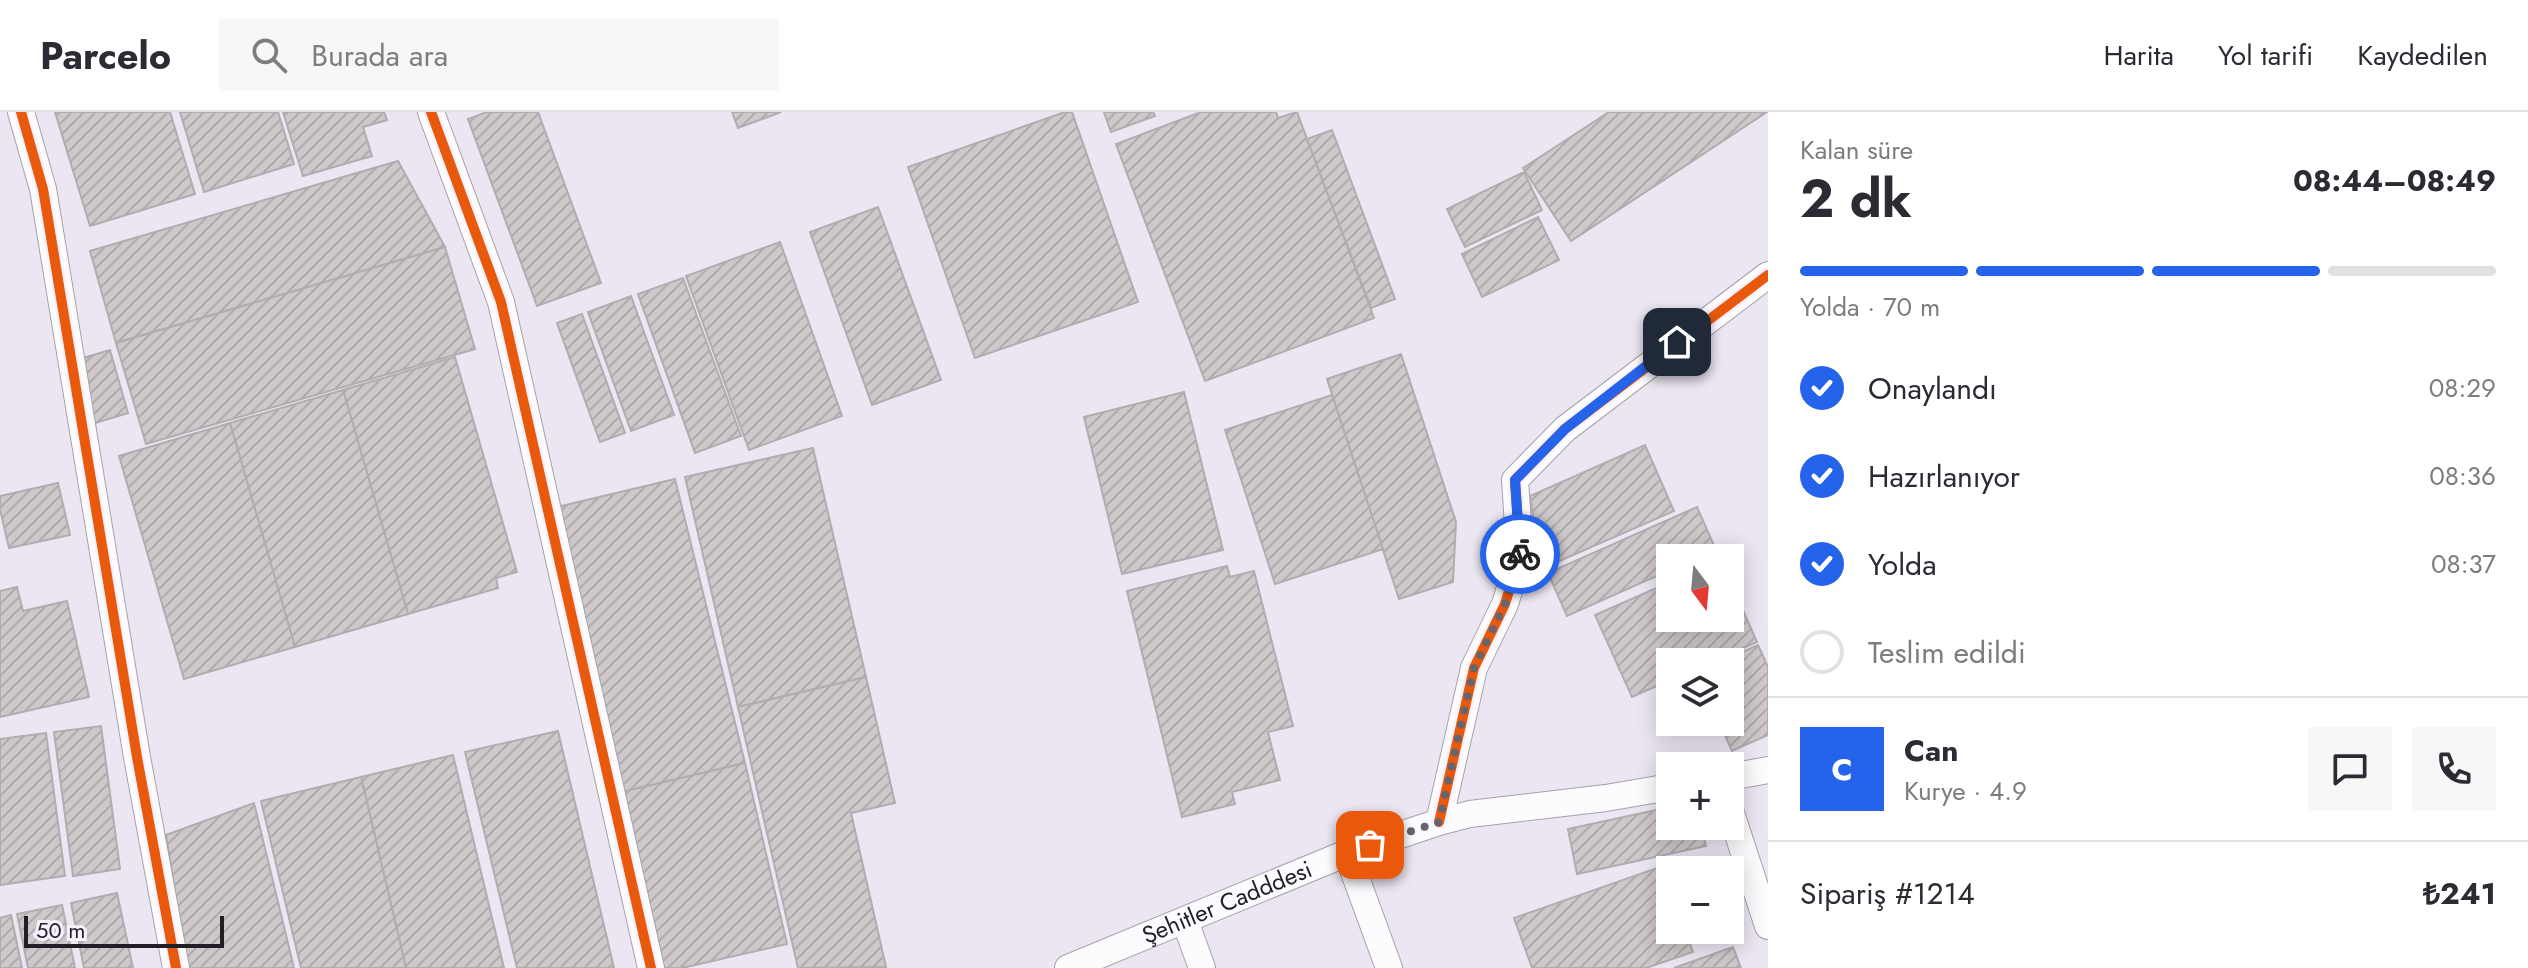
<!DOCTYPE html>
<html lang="tr">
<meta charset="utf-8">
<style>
:root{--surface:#fff;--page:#f7f7f7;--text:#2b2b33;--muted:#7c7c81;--line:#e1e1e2;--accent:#2563eb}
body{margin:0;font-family:Jost,sans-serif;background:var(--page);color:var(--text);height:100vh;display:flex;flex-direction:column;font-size:30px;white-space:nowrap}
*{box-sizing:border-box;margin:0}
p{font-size:26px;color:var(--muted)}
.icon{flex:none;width:44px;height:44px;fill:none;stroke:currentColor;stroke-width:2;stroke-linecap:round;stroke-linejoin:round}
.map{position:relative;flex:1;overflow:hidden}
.panel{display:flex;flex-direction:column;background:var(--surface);width:760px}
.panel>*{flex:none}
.needle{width:52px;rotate:164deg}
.buttons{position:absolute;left:1656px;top:432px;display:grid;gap:16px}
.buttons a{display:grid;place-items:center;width:88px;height:88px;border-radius:0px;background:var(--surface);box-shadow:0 4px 20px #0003;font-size:40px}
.scale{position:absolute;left:24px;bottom:20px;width:200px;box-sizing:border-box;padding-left:8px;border:4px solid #211e25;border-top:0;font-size:22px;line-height:28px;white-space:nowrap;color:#211e25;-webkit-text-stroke:6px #f7f1fd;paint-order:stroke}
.pin{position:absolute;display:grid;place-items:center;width:68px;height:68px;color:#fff;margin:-34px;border-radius:16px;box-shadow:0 4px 12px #0006}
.courier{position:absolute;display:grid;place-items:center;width:80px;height:80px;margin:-40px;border:6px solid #2563eb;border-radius:50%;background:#fff;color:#222;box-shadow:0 2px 10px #0007}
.overview em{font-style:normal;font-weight:700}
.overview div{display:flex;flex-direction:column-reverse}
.overview{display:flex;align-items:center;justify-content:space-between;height:136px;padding:0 32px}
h1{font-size:52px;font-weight:700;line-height:60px}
.bar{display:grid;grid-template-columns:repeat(4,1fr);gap:12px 8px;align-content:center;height:96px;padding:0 32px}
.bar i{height:10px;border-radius:6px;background:var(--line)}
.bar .on{background:var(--accent)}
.bar p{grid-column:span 4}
.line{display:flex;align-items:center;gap:20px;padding:0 32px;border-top:2px solid var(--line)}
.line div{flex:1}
.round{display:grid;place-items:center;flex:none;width:84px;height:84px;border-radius:0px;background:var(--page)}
ol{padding:0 32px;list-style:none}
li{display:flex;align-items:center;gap:24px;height:88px}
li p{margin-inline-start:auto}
li .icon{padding:8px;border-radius:50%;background:var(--accent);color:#fff;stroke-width:4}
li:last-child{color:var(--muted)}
li i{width:44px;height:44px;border:4px solid var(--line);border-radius:50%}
header{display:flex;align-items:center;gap:48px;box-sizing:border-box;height:112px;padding:0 40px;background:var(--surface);border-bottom:2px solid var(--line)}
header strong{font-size:38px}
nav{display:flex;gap:44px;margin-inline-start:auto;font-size:28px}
.search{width:560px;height:72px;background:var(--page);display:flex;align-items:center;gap:20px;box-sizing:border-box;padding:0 28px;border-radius:0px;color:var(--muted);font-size:30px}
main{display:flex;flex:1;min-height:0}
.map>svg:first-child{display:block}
.building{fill:url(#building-hatch);stroke:#b2acb0;stroke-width:2}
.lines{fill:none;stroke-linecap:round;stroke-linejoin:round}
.street-casing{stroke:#a6a2aa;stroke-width:28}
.street{stroke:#fcfbfd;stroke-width:26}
.cycleway-casing{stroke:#f7f1fd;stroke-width:15}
.cycleway{stroke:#e8590c;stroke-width:10}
.done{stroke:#68646c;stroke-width:8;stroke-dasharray:0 14.4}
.route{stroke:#2563eb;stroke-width:10}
.labels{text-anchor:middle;stroke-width:7;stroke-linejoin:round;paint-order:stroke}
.street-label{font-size:24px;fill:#211e25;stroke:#f7f1fd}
</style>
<header>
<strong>Parcelo</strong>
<div class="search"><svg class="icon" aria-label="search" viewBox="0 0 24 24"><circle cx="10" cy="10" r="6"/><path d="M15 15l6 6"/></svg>Burada ara</div>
<nav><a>Harita</a><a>Yol tarifi</a><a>Kaydedilen</a></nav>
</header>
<main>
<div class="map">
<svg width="1768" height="856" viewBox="0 0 1768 856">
<defs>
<pattern id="building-hatch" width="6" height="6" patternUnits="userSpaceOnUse" patternTransform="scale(2)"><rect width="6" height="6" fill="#cec8ca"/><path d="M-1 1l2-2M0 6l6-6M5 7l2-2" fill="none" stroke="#b1abad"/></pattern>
</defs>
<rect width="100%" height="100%" fill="#ebe6f1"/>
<g class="building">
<path d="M55 0H170L195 82 90 114Z"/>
<path d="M180 0H278L294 52 204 80Z"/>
<path d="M283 0H384L387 8 363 15 372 44 303 64Z"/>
<path d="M487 0H538L601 171 537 194 468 7Z"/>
<path d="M732 0H781L738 16Z"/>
<path d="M1065 0H1072L1138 190 975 246 908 55Z"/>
<path d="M1104 0H1153L1155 4 1111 20Z"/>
<path d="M1201 0H1276L1278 6 1297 0 1374 206 1205 269 1116 32Z"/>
<path d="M1609 0H1767L1571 129 1523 56Z"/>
<path d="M1332 18 1395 187 1371 196 1307 27Z"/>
<path d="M398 49 445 135 116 231 90 139Z"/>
<path d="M1524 60 1542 98 1465 135 1447 97Z"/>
<path d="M878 95 941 268 872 293 810 120Z"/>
<path d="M1538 105 1559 148 1482 185 1462 142Z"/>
<path d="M780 130 842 304 749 338 686 164Z"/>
<path d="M445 135 475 237 146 332 116 231Z"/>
<path d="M683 166 741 324 695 341 638 182Z"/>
<path d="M631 184 674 303 631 319 588 200Z"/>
<path d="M582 202 625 321 600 330 557 211Z"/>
<path d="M110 238 128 301 92 312 73 249Z"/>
<path d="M1401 242 1456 410 1453 470 1399 487 1327 267Z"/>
<path d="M455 245 517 460 496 466 498 476 408 502 343 278Z"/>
<path d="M343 278 408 502 295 535 230 311Z"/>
<path d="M1184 280 1223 438 1122 462 1084 305Z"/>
<path d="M1332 283 1383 437 1275 472 1225 318Z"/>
<path d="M230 311 295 535 184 567 119 344Z"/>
<path d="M1645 333 1674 399 1541 457 1530 384Z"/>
<path d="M813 336 866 565 738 595 685 365Z"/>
<path d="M675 367 745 651 622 680 553 396Z"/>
<path d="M58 371 70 423 9 436 0 397V384Z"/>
<path d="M1697 395 1716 438 1697 446H1670V458L1567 504 1548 461Z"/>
<path d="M1227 454 1230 465 1254 459 1293 614 1268 620 1280 668 1232 680 1235 692 1182 705 1127 479Z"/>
<path d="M1730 469 1757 530 1712 550H1670V568L1632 585 1595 503 1670 470V506H1730Z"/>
<path d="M17 475 23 499 67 489 89 585 0 605V479Z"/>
<path d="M1758 533 1768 555V623L1732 639 1719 610H1730V550H1720Z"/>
<path d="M866 565 895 691 851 701 886 855 798 856 738 595Z"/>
<path d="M101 614 120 757 73 764 54 620Z"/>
<path d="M558 619 614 856H517L465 640Z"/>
<path d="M46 621 65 764 0 773V627Z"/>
<path d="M453 643 504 856H406L361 665Z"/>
<path d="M745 651 787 832 682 856H663L622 680Z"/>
<path d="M361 665 406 856H301L261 689Z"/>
<path d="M254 691 294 856H187L166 723Z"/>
<path d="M1670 695V714H1701L1706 734 1577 762 1568 717Z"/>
<path d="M1663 754 1670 774V818H1685L1693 840 1646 856H1532L1514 806Z"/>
<path d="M117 781 133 856H84L71 791Z"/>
<path d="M62 793 75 856H28L17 802Z"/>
<path d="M11 803 22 856H0V806Z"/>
<path d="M1733 835 1741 856H1674Z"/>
</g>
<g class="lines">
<g class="street-casing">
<g id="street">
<path d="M21 0 43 77 137 645 176 856"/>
<path d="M431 0 501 190 651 856"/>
<path d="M1730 665 1768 658"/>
<path d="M1730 698 1768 814"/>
<path d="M1439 710 1474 556 1505 492 1520 443 1515 368 1565 317 1768 163"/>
<path d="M1347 741 1389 856"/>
<path d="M1185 809 1202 856"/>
<path id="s1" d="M1068 856 1347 741 1439 710 1470 702 1606 686 1670 675"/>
</g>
</g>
<use href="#street" class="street"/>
<g class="cycleway-casing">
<g id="cycleway">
<path d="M21 0 43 77 137 645 176 856"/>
<path d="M431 0 501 190 651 856"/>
<path d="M1439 710 1474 556 1505 492 1520 443 1515 368 1565 317 1768 163"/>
</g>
</g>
<use href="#cycleway" class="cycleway"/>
</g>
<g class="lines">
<path class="done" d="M1370 733 1439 710 1474 556 1505 492 1520 442"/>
<path class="route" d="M1520 442 1515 368 1565 317 1677 230"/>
</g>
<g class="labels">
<g class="street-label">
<text dy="8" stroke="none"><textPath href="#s1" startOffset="172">Şehitler Cadddesi</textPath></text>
</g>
</g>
</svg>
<div class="buttons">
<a><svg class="needle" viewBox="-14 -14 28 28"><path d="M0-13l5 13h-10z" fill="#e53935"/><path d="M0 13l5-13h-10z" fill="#7c7c81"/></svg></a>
<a><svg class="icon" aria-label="layers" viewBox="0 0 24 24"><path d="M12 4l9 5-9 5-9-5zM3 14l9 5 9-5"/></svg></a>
<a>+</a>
<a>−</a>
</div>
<div class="scale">50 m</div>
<div class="pin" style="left:1370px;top:733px;background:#ea580c"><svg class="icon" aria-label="bag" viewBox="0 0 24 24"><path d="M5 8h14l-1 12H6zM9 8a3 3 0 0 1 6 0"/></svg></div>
<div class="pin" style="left:1677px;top:230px;background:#1f2937"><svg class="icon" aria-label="home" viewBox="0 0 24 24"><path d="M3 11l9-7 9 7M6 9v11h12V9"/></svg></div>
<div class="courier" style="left:1520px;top:442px"><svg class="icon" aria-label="bike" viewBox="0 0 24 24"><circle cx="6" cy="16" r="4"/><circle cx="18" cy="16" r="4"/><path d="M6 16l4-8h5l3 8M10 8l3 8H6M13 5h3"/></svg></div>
</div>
<section class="panel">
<div class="overview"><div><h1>2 dk</h1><p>Kalan süre</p></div><em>08:44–08:49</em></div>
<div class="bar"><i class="on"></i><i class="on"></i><i class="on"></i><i></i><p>Yolda · 70 m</p></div>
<ol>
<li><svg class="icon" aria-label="check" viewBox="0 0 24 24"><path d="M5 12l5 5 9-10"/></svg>Onaylandı<p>08:29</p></li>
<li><svg class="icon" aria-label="check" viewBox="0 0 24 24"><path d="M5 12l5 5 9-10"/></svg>Hazırlanıyor<p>08:36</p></li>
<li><svg class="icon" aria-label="check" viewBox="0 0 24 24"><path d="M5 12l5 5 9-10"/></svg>Yolda<p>08:37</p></li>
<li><i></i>Teslim edildi</li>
</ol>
<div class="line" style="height:144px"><b class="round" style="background:var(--accent);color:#fff">C</b><div><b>Can</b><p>Kurye · 4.9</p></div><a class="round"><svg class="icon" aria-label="chat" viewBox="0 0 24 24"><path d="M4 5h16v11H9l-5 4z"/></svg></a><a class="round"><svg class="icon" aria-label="phone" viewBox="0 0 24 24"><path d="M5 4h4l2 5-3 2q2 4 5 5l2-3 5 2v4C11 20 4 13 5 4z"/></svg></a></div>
<div class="line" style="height:104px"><div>Sipariş #1214</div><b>₺241</b></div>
</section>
</main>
